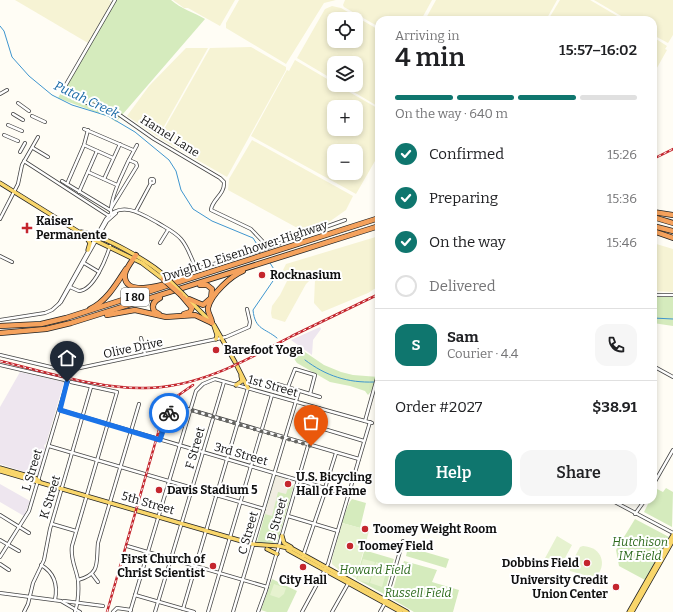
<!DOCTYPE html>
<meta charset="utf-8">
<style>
:root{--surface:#fff;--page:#f6f6f6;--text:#202124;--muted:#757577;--line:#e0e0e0;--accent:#0f766e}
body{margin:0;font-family:Bitter,serif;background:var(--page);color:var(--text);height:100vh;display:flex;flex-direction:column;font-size:15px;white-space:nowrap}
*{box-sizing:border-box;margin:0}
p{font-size:13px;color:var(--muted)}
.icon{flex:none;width:22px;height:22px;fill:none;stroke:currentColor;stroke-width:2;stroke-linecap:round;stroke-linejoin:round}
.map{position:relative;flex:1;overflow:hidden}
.side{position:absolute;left:375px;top:16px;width:282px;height:488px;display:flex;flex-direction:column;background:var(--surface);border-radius:12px;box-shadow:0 2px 6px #0003}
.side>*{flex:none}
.buttons{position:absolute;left:327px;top:12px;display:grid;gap:8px}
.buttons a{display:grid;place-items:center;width:36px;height:36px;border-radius:8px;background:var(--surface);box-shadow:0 2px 6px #0003;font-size:20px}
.pin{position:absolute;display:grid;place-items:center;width:34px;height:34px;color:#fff;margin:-41px -17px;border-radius:50% 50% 50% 0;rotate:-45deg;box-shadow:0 0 4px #0007}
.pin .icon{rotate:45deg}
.courier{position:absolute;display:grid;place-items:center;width:40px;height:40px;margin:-20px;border:3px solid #1a73e8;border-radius:50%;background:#fff;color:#222;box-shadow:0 1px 5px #0007}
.headline em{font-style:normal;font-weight:600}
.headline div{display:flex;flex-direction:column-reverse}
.headline{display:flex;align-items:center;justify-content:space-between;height:68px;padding:0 20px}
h1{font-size:26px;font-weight:600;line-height:30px}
.bar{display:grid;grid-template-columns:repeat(4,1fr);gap:6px 4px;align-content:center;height:48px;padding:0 20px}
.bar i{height:5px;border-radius:3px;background:var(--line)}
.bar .on{background:var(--accent)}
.bar p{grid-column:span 4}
.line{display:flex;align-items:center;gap:10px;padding:0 20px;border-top:1px solid var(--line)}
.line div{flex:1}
.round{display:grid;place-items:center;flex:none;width:42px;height:42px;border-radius:12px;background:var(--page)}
ol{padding:0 20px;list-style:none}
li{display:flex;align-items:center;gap:12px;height:44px}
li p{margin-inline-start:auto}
li .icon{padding:4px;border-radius:50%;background:var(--accent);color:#fff;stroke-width:4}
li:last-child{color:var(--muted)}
li i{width:22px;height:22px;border:2px solid var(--line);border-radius:50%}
.button{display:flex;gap:8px;margin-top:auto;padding:8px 20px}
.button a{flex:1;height:46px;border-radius:12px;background:var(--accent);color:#fff;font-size:16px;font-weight:600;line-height:46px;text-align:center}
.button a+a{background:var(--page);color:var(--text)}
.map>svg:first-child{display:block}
.industrial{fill:#eee6ef}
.farmland{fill:#f6f3d4;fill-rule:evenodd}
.green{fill:#d5ebbd}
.pitch{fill:#e6f2cf}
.plaza{fill:#f1ede2}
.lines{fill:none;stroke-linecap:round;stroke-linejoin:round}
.stream{stroke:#3f96cf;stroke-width:1}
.minor-casing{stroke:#444;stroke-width:4}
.major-casing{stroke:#222;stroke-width:5}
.highway-casing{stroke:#222;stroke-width:6}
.minor{stroke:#fff;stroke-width:2.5}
.major{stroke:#f9d66b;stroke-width:3.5}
.highway{stroke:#f5a25d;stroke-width:4.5}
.rail-casing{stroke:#c4262e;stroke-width:2.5}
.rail{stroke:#fff;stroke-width:1;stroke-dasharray:3;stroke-linecap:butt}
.major-bridge-casing{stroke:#222;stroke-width:5;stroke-linecap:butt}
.highway-bridge-casing{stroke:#222;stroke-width:6;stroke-linecap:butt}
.major-bridge{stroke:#f9d66b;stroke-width:3.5}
.highway-bridge{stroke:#f5a25d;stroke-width:4.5}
.done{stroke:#646461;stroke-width:4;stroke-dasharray:0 7.2}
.route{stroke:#1a73e8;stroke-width:5}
.poi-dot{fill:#c4262e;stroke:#fff;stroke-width:1.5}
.labels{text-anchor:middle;stroke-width:4;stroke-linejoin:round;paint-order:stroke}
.shield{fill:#fff;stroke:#585858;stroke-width:1}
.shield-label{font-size:11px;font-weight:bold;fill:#111}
.street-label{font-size:12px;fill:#111;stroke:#fff}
.poi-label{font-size:12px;font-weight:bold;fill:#111;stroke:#fff;text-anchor:start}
.park-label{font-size:12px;font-style:italic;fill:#2f6b1f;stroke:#fff}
.water-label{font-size:13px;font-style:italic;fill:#1768a6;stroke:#fff}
</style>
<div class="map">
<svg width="673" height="612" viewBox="0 0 673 612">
<rect width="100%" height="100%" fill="#fffdf5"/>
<g class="industrial">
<path d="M320 327 321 329 313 340 312 355 291 340Z"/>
<path d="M20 372 64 382 46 444 44 445 45 448 37 476 0 464V407Z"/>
<path d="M0 484 30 501 24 516 0 502Z"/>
</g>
<g class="farmland">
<path d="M15 0H109L112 2 88 43Z"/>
<path d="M173 0H235L220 26 188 8H184Z"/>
<path d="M239 0H336L324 3 286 64 226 28V23Z"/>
<path d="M345 0H432L421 20H379V27L344 7 343 5Z"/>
<path d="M436 0H557L546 20H425Z"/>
<path d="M560 0H590L624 20H548Z"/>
<path d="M594 0H673V35L668 43 653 35V20H628Z"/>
<path d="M332 6 341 8 379 30V107L342 85H356V63H334V80L297 58 325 9ZM334 19H356V41H334Z"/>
<path d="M653 37 667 46 665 49 667 50 653 75Z"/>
<path d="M251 47 286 67V70L227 177 159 138 210 48Z"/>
<path d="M186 48H208L158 137 127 116 149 86Z"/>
<path d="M295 60 334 83V85H337L379 109V154L356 194 251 136 287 70 289 71ZM334 107H356V129H334ZM334 151H356V173H334Z"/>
<path d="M252 140 353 196 346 210 329 222 301 230 228 190 229 179Z"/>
<path d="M379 236V286L368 293 322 312 314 303 315 279 313 277 306 284 285 322 272 318 271 313 272 306 280 295 287 281 283 270 286 264Z"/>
<path d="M653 243 673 249V292L653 291Z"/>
</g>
<g class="green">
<path d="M114 0H171C181 9 193 12 205 19L116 122 109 117 58 98Z"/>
<path d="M653 297H673V326L653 323Z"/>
<path d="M291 347 299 348 324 365 341 372 353 375 379 377V390H372L368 395 365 391 350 386 330 382 297 363 289 351Z"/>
<path d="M276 476 285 479 283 485 285 487 294 485 277 543 263 544 257 542Z"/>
<path d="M666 488 673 492 672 527 644 512 650 500H653V495L657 489 663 492Z"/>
<path d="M352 499 366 503 360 528 342 523C344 517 348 503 352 499Z"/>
<path d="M635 519 669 537 645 580 619 566 616 550Z"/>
<path d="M408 547 449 559 446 568 406 556Z"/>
<path d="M365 548 367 551 394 559 384 594 356 579Z"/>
<path d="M404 561 437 570 432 582 459 590 453 612H414L392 599V593L399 569 401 570Z"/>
<path d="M272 579 297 591 287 612H267L261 610Z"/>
</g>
<g class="pitch">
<path d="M342 523 361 528 362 525 367 527V530L369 531 356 578 339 570 332 564V559Z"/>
<path d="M557 536 572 545 559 569 544 560Z"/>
<path d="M583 546C602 547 608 565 595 578L570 571 569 568 580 547Z"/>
<path d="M363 559 375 562 369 583 357 580Z"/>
<path d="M376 562 388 566 382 587 370 583Z"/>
<path d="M274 584 286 588 284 594 279 598 270 595Z"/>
</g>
<path class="plaza" d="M276 476 294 481 291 483 287 480 283 482V485L288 488 286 494 278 492 272 516 265 514Z"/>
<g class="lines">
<g class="stream">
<path d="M0 26 4 31 12 57 29 76 52 95 72 105 108 116 135 132 169 160 176 171 181 190 193 209 212 221 253 238 260 249"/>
<path d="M270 263 277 274"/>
<path d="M275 278 253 310C255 330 265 328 277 338"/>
<path d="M653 318 673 319"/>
<path d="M305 360C326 376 348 383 374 382"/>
</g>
<g class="minor-casing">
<g id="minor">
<path d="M115 0 64 88 84 102 114 111 154 139 220 178 224 182C225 195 212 199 211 210L251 229 268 247"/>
<path d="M0 94 7 90"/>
<path d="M18 103 29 111"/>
<path d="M13 114 23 120"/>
<path d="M32 116 45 122"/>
<path d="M8 125 22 131"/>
<path d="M84 129 133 150"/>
<path d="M4 135 18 141"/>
<path d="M84 145 113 158"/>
<path d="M33 148 48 157"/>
<path d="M20 152 25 143"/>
<path d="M24 161 109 216"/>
<path d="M88 172 117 185"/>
<circle cx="152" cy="181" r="2"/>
<path d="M104 179 120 144"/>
<path d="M62 181 110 210"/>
<path d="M67 184 84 145 88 130"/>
<path d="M79 192 97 151"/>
<path d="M110 210 137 166 136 163 129 160"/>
<path d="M136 211 151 183"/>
<path d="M112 215C106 203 130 157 137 145"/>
<path d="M0 219 18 184 22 165 38 137"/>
<path d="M160 243 168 230"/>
<path d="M0 256 12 262"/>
<path d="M84 263 99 272"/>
<path d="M70 287 79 291C94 290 106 259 110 246"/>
<path d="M653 295H673"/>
<path d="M59 304 106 219C121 200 142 214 158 223 166 228 175 232 181 239 189 248 191 260 197 269L261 250 345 220"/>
<path d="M0 320 45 313 52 310 61 302 107 221 116 213"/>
<path d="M141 338 145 354"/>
<path d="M0 355 59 369H75L226 337 249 327 250 322 247 309"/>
<path d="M0 365 65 380 67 383 29 511 0 557"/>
<path d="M653 366 673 377"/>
<path d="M71 382 117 392 72 546C70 559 76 568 78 580 79 591 78 602 75 612"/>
<path d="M277 384 320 397"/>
<path d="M288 387 295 369 315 375 310 394"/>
<path d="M60 410 325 488 336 453"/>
<path d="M365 421 379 371"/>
<path d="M314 426 364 441"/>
<path d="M159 440 167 417 174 405 359 459"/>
<path d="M49 446 264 509"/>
<path d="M653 485 673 450"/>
<path d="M611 500 673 533"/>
<path d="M635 514 645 500"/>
<path d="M0 515 29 533"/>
<path d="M288 516 338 531"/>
<path d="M52 524 76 531"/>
<path d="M0 540 19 551"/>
<path d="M127 546 267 587"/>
<path d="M303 556 326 489 348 495"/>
<path d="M0 564 9 570"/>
<path d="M41 565C55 573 58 585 55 600"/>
<path d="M92 574 98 582"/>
<path d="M78 580C101 574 96 562 98 543L139 404"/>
<path d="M0 593 61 601 80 612"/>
<path d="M135 595 194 612"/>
<path d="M64 601 103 606"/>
<path d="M183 609 248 388"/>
<path d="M24 612 28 604 33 583 44 560 50 529 91 387"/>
<path d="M113 612 117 608 131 610"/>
<path d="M130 612 196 391 203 384 215 379 372 423"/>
<path d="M155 612 224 382"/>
<path d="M208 612 272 395"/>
<path d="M233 612 299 391"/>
<path d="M258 612 266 590 319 408"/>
<path d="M302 612 328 564 370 422"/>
<path d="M332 612 349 582"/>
<path d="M380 612 385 603 403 541"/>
</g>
</g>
<g class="major-casing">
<g id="major">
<path d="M0 183 82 234 142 263 163 279"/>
<path d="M81 232C103 235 151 262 167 278"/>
<path d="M86 237 90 243 88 250"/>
<path d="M183 294 214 325 235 362"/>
<path d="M214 326 217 335 216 339"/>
<path d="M237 366 248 388"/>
<path d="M236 385 242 381 241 376"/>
<path d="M0 468 35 478 39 481"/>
<path d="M0 471 252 544 279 546 293 549 407 612"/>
<path d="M282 536 284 543 291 547"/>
<path d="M267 549 277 554"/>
<path d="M288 550 401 612"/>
<path d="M629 612 673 535"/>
<path d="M632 612 673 540"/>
</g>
</g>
<g class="highway-casing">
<g id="highway">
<path d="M653 212 673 215"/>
<path d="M653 217 673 223"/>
<path d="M653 226 673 231"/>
<path d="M653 231 673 238"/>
<path d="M136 255C132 261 126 268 125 274 122 301 174 281 187 278"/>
<path d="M181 295 192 308 190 312 184 314"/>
<path d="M189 299 203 305 211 298 212 289 207 285H200"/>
<path d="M90 309C106 302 117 283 126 269"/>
<path d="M159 314 154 311C151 305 154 301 160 298"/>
<path d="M107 315 135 310 166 317 195 315 212 323"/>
<path d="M212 323C212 317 207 313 208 308 211 294 231 276 243 271"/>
<path d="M0 326 41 324 66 318 379 218"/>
<path d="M0 333 46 329 71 323 379 226"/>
</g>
</g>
<use href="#minor" class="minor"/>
<use href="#major" class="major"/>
<use href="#highway" class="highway"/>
<g class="rail-casing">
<g id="rail">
<path d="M653 159 673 149"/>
<path d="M0 361C46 372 98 389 145 388 198 388 247 360 292 336 321 322 350 308 379 294"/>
<path d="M107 612 162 419 173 399 193 385"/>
</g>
</g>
<use href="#rail" class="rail"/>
<g class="major-bridge-casing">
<path id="major-bridge" d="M167 278 183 294"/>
</g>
<g class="highway-bridge-casing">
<path id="highway-bridge" d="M163 279 181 295"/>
</g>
<use href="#major-bridge" class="major-bridge"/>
<use href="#highway-bridge" class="highway-bridge"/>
</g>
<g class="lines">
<path class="done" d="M169 413 174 405 311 446"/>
<path class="route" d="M67 382 60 410 160 440 169 413"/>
</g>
<g class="poi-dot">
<path d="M25 222h4v4h4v4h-4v4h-4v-4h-4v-4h4z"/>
<circle cx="262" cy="275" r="4"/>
<circle cx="216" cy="350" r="4"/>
<circle cx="288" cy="484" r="4"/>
<circle cx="159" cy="490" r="4"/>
<circle cx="365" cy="529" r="4"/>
<circle cx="350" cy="546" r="4"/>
<circle cx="587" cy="563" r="4"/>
<circle cx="213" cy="566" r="4"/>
<circle cx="303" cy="567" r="4"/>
<circle cx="616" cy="587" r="4"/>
</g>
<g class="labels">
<rect class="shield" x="121" y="288" width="28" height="18" rx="3"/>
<g class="shield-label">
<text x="135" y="301">I 80</text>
</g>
<g class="street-label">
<text transform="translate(170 136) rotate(32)" y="4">Hamel Lane</text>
<text transform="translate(245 251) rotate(-18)" y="4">Dwight D. Eisenhower Highway</text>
<text transform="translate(133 348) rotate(-12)" y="4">Olive Drive</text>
<text transform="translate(273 386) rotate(16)" y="4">1st Street</text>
<text transform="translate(195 448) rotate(-74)" y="4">F Street</text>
<text transform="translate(241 454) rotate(16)" y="4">3rd Street</text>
<text transform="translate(32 470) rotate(-73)" y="4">L Street</text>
<text transform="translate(50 497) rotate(-73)" y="4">K Street</text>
<text transform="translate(148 503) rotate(16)" y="4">5th Street</text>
<text transform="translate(277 519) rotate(-74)" y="4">B Street</text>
<text transform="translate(248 533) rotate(-74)" y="4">C Street</text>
</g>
<g class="poi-label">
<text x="36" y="225">Kaiser<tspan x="36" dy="14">Permanente</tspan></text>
<text x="270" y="279">Rocknasium</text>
<text x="224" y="354">Barefoot Yoga</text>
<text x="296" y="481">U.S. Bicycling<tspan x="296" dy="14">Hall of Fame</tspan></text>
<text x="167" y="494">Davis Stadium 5</text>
<text x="373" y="533">Toomey Weight Room</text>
<text x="358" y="550">Toomey Field</text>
<text x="205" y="563" text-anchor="end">First Church of<tspan x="205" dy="14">Christ Scientist</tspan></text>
<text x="579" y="567" text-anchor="end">Dobbins Field</text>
<text x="303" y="584" text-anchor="middle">City Hall</text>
<text x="608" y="584" text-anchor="end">University Credit<tspan x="608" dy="14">Union Center</tspan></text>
</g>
<g class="park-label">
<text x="640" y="546">Hutchison<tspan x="640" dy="14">IM Field</tspan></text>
<text x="375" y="574">Howard Field</text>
<text x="418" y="597">Russell Field</text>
</g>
<g class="water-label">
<text transform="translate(87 99) rotate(25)" y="5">Putah Creek</text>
</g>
</g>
</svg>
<div class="buttons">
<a><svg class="icon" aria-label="locate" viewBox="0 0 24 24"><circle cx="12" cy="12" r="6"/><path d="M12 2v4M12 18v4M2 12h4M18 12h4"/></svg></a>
<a><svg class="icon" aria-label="layers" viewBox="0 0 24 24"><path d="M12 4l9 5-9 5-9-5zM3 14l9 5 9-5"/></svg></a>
<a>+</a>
<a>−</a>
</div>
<div class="pin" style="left:311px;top:446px;background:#ea580c"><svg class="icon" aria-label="bag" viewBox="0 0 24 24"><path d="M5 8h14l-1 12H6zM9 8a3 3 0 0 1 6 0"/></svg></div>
<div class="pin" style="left:67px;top:382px;background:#1f2937"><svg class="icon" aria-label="home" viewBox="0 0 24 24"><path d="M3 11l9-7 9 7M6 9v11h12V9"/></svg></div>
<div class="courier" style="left:169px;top:413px"><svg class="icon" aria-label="bike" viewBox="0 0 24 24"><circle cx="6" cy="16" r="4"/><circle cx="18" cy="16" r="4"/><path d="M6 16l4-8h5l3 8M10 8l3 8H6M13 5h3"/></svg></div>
<section class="side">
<div class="headline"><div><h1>4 min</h1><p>Arriving in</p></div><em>15:57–16:02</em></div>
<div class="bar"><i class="on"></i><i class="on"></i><i class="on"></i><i></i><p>On the way · 640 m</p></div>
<ol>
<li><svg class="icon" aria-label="check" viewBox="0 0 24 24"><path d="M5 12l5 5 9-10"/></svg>Confirmed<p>15:26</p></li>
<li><svg class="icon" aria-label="check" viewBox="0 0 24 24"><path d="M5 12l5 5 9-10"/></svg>Preparing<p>15:36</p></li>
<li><svg class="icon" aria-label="check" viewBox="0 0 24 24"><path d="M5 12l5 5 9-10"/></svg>On the way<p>15:46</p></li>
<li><i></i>Delivered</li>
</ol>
<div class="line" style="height:72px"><b class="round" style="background:var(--accent);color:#fff">S</b><div><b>Sam</b><p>Courier · 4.4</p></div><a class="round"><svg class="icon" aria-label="phone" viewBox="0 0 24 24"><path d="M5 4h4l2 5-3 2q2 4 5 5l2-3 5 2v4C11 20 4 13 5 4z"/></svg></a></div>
<div class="line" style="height:52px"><div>Order #2027</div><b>$38.91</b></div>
<div class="button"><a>Help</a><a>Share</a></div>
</section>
</div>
